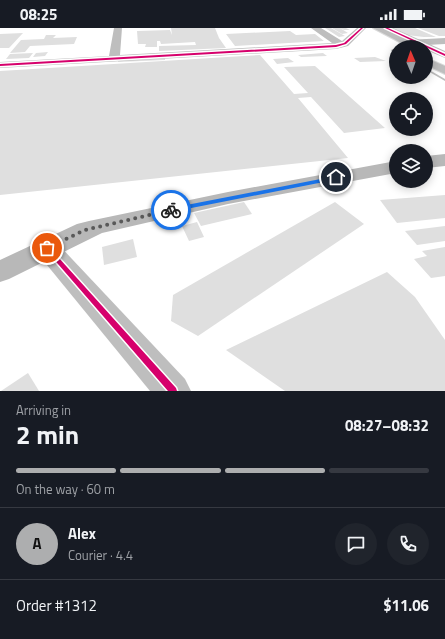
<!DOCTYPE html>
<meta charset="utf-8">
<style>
:root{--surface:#171b24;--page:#20242c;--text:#f1f3f6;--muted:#9ea1a6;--line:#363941;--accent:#adaeaf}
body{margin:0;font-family:"Titillium Web",sans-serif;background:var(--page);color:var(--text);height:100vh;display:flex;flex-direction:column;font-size:15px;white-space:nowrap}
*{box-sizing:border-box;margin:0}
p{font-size:13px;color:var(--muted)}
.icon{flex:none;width:22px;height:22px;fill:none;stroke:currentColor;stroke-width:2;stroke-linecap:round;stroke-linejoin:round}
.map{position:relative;height:363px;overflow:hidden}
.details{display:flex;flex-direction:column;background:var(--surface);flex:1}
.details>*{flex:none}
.needle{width:26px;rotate:358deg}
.controls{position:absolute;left:389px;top:12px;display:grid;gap:8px}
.controls a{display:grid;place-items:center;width:44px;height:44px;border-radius:50%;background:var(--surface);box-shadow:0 2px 10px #0003;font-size:20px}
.pin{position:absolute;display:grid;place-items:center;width:34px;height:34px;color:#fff;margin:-17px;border:2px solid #fff;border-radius:50%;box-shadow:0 1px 4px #0007}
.courier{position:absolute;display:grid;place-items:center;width:40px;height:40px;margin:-20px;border:3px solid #1a73e8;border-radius:50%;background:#fff;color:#222;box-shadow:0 1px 5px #0007}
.head em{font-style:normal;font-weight:700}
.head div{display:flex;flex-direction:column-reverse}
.head{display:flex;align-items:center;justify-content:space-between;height:68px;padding:0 16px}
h1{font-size:26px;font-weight:700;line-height:30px}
.bar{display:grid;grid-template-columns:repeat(4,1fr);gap:6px 4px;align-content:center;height:48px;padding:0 16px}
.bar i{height:5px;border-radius:3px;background:var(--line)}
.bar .active{background:var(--accent)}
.bar p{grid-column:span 4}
.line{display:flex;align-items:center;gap:10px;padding:0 16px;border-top:1px solid var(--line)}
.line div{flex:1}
.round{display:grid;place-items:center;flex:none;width:42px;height:42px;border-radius:21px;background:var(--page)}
.status{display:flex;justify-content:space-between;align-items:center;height:28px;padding:0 20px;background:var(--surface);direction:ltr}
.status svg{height:11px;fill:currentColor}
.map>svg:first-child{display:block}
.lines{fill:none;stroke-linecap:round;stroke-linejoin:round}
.stream{fill:#bebebe;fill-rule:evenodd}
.building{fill:#dfdfdf}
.primary-casing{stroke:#dbdbdb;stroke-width:2}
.minor{fill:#bebebe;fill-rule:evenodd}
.tertiary{fill:#bebebe;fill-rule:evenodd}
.secondary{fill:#b8b8b8;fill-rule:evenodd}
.primary{fill:#bebebe;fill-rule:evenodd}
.cycleway-casing{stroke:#fff;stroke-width:3}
.cycleway{fill:#d6006c;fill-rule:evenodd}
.route{fill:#1a73e8}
.done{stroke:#595959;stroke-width:4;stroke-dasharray:0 7.2}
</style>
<div class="status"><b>08:25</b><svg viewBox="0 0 49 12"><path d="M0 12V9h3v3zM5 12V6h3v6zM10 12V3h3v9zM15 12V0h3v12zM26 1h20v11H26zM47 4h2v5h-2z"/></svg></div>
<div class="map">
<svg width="445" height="363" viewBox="0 0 445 363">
<rect width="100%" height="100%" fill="#fff"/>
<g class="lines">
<g class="stream">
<path d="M392 21 396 23V25L391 23Z"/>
<path d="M426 40 445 51V53L426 42Z"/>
</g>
</g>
<g class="building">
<path d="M171 0H215L219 10 226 20 159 23V18L196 17 195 14 161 16 160 13H157V19H145L146 16H138L137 3 170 2 172 7Z"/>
<path d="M325 0H331L345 8 339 9Z"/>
<path d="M332 0H346L350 2H344L340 0 348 5 342 6Z"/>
<path d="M391 0H415L436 9H424L407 7Z"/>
<path d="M418 0H445V8H439Z"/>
<path d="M290 3 296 7 315 6 324 13 235 18 226 6Z"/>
<path d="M23 5 9 20H0V6Z"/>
<path d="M46 7H56L53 10 77 9 74 16 30 18 25 24 10 25 21 12 44 11Z"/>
<path d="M48 24 45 28 33 29 36 25Z"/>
<path d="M33 25 29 30 6 31 10 26Z"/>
<path d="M323 25 327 28 301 29 298 27Z"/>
<path d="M260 27 294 66 308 65 284 39 315 38 385 100 344 105 311 69 298 70 348 130 0 167V43Z"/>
<path d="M165 29V32L118 34 119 31Z"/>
<path d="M375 29 386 33 360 34 354 30Z"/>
<path d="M288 30 294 34 277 36 273 31Z"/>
<path d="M445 167V190L397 195 380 172Z"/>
<path d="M244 174 252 186 201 198 194 185Z"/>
<path d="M335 174 364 196 198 308 171 293 173 267Z"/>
<path d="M197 194 204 209 189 213 182 198Z"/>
<path d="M445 198V213L417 217 405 203Z"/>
<path d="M133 211 137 229 104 237 102 219Z"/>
<path d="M445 219V248L431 250 414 231 427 228 422 223Z"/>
<path d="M387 244 415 269 445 312V363H285L226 322Z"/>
<path d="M28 345 39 363H1Z"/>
</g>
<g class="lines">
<g class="primary-casing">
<g id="primary">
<path d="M373 0H384L421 17 422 19H409Z"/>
<path d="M426 30 445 38V46L426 37Z"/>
</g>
</g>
<g class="minor">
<path d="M114 0H122L120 27 332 15 311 0H321L342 13 357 0H366L348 18 336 21 0 40V34L109 28Z"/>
<path d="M382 0H393L445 23V30L426 22V19H419Z"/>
<path d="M47 211 56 214 185 351 191 363H150L38 226 35 220 38 214Z"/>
</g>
<path class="tertiary" d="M445 10V16L408 18 403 15 408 12Z"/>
<g class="secondary">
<path d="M445 126V138L426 140V128Z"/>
<path d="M396 133V145L228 176 102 205 9 251 0 254V232L77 196 89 193 228 164Z"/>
</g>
<use href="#primary" class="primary"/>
<g class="cycleway-casing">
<g id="cycleway">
<path d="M361 0H363L346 16 336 19 0 38V36L336 17 344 15Z"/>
<path d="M385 0H388L445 26V28Z"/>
<path d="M47 218 49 219 176 360 177 363H168L45 221 44 220 45 219Z"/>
</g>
</g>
<use href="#cycleway" class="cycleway"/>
</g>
<path class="route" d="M336 148H339V151L171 184 168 182 171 180Z"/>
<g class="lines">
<path class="done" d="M47 220 85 202 171 182"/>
</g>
</svg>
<div class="controls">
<a><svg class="needle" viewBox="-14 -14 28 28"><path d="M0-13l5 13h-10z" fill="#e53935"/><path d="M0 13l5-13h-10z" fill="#9ea1a6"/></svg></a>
<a><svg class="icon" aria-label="locate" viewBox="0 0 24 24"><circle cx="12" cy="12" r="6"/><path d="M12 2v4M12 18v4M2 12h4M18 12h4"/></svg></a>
<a><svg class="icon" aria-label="layers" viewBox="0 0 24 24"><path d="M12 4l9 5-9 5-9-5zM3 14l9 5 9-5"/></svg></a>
</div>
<div class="pin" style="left:47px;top:220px;background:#ea580c"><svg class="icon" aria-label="bag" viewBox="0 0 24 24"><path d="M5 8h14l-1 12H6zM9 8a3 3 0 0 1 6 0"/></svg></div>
<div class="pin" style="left:336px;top:149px;background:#1f2937"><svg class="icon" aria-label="home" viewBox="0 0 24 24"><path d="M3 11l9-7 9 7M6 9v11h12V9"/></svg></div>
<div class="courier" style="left:171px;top:182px"><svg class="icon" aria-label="bike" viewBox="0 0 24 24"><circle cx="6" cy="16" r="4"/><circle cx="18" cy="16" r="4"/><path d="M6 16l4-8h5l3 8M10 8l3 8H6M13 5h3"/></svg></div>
</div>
<section class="details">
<div class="head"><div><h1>2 min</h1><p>Arriving in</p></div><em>08:27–08:32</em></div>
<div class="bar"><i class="active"></i><i class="active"></i><i class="active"></i><i></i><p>On the way · 60 m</p></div>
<div class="line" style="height:72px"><b class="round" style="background:var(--accent);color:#111">A</b><div><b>Alex</b><p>Courier · 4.4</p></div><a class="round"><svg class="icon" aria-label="chat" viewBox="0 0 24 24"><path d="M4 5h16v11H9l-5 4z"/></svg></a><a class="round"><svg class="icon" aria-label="phone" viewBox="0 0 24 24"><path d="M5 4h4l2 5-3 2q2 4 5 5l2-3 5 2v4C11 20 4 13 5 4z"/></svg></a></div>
<div class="line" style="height:52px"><div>Order #1312</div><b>$11.06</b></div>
</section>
